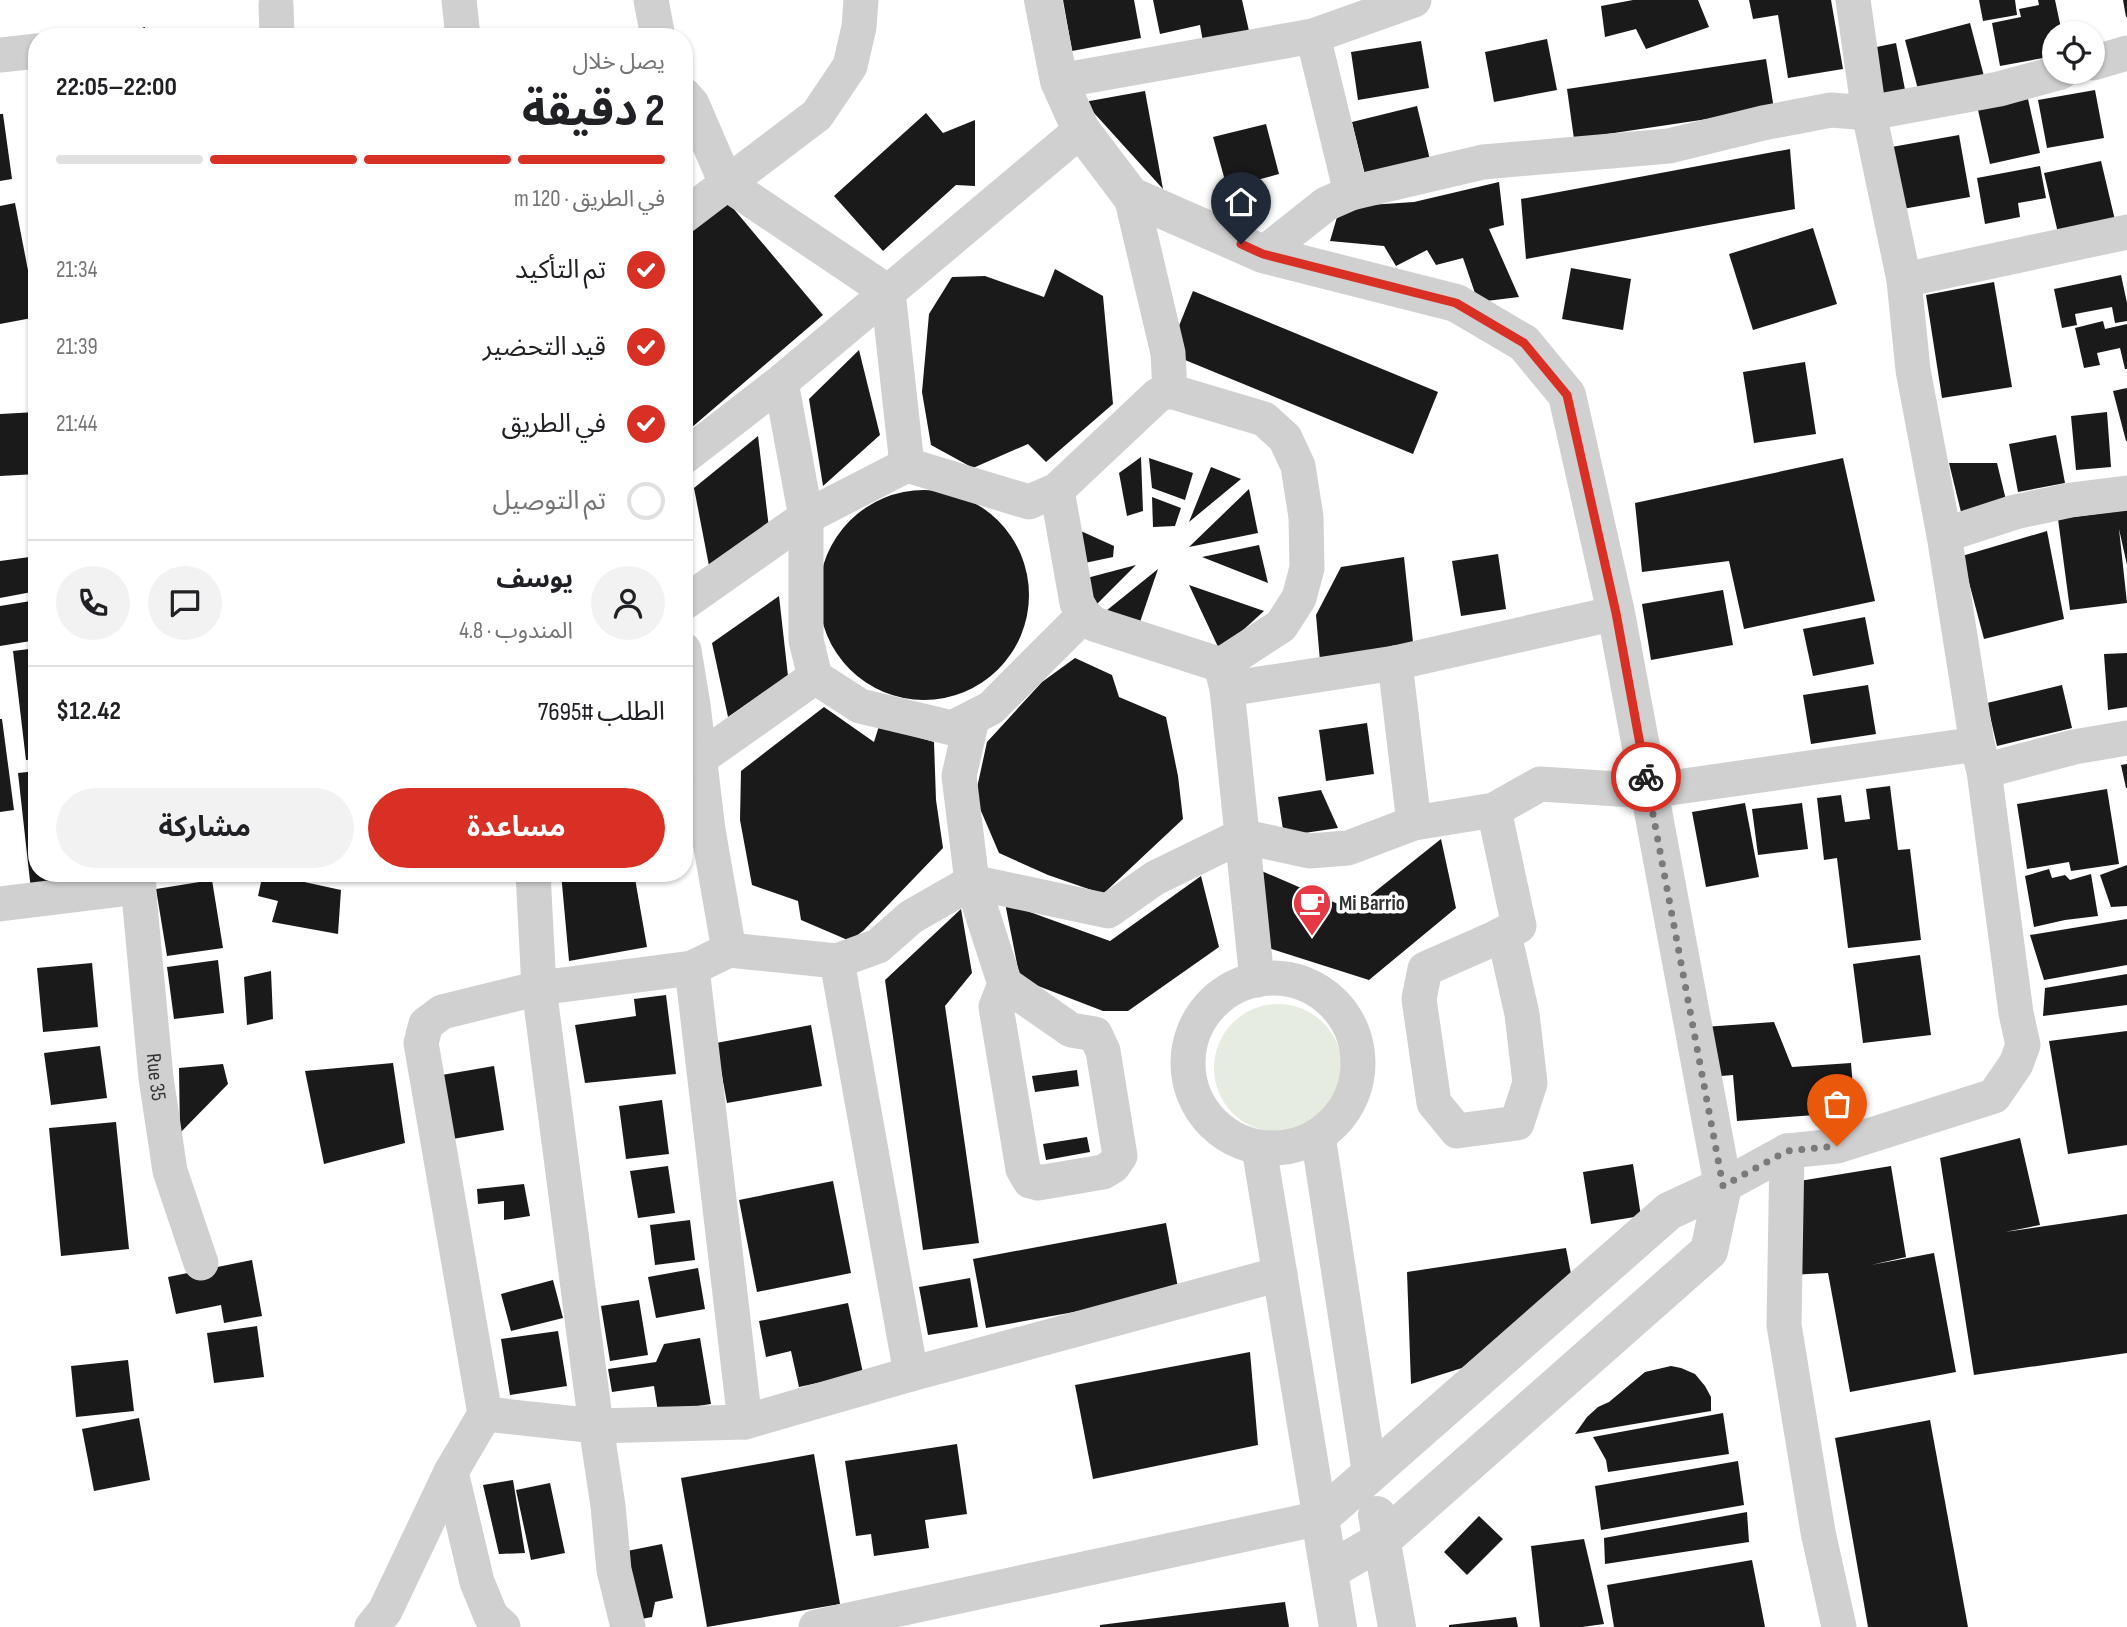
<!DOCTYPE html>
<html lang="ar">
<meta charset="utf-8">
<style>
:root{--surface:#fff;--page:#f2f2f2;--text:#202124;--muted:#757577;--line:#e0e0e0;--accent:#d93025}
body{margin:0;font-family:"Sofia Sans Condensed","Noto Sans Arabic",sans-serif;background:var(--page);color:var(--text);direction:rtl;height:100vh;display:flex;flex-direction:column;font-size:26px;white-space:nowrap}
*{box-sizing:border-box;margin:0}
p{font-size:23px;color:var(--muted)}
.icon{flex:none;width:38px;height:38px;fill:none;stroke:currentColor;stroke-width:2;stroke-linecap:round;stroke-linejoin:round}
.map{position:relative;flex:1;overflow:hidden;direction:ltr}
.details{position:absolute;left:28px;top:28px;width:665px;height:854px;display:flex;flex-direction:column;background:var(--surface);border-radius:28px;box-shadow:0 2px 5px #0004;direction:rtl}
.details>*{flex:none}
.buttons{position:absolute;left:2042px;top:21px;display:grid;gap:14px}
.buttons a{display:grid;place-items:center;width:63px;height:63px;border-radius:50%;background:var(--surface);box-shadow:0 2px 5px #0004;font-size:35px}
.pin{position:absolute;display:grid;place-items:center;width:60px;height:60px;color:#fff;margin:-72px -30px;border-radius:50% 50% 50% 0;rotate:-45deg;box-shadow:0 0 7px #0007}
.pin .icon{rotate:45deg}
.courier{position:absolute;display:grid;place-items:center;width:70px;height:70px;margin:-35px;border:5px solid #d93025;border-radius:50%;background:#fff;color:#222;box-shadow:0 2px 9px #0007}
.overview em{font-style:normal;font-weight:700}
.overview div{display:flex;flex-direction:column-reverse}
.overview{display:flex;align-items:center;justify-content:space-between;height:119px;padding:0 28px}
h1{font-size:46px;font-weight:700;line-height:52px}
.bar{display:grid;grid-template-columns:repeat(4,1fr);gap:10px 7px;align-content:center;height:84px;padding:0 28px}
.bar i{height:9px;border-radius:5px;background:var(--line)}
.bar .current{background:var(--accent)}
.bar p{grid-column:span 4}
.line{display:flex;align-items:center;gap:18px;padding:0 28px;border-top:2px solid var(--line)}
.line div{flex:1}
.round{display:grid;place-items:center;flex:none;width:74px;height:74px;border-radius:37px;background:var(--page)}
ol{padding:0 28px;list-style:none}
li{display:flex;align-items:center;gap:21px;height:77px}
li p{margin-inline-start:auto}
li .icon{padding:7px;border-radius:50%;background:var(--accent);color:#fff;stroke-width:4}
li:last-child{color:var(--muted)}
li i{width:38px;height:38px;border:4px solid var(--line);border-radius:50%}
.action{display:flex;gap:14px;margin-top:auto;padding:14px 28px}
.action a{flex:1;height:80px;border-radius:42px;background:var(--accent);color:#fff;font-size:28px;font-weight:700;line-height:80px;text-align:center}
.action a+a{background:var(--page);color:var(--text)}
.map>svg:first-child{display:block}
.green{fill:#e6ecdf}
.building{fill:#1a1a1a}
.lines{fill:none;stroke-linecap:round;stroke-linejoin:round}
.minor{stroke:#d0d0d0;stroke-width:35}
.tertiary{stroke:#d0d0d0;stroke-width:38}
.done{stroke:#7a7a7a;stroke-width:7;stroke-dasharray:0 12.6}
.route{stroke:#d93025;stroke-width:9}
.labels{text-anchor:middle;stroke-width:7;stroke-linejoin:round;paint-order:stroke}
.poi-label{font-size:21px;font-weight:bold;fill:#333;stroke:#fff;text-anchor:start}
.street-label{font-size:21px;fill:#333;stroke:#fff}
</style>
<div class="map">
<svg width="2127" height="1627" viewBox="0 0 2127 1627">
<rect width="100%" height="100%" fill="#fff"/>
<circle class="green" cx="1278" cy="1068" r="64"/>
<g class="building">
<path d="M1063 0H1134L1141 38 1072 51Z"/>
<path d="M1153 0H1242L1249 31 1203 42 1200 25 1160 34Z"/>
<path d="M1633 0H1698L1709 27 1646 49 1636 29 1605 37 1601 6Z"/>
<path d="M1749 0H1831L1843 69 1788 78 1778 15 1753 19Z"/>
<path d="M1979 0H2015L2017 15 1983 21Z"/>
<path d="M2038 0H2055L2062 33H2054V56L2000 66 1992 23 2021 17 2019 9 2039 5Z"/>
<path d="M2123 0H2127V17H2126Z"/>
<path d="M1970 23 1985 80 1920 97 1905 40Z"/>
<path d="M145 27 147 37H116V36Z"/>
<path d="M1547 39 1557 90 1494 102 1485 52Z"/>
<path d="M1421 41 1429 88 1358 100 1351 52Z"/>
<path d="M1896 43 1907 100 1878 106 1867 49Z"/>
<path d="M1766 59 1774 109 1574 139 1567 89Z"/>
<path d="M2095 90 2104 138 2047 148 2038 100Z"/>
<path d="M1145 91 1163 189 1084 102Z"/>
<path d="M2028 99 2040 153 1990 164 1978 110Z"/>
<path d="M1417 106 1431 164 1366 179 1352 122Z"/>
<path d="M926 113 943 133 975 120V186L956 185 883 251 834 196Z"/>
<path d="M0 114H3L12 179 0 181Z"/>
<path d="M1266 124 1279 174 1227 188 1213 137Z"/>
<path d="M1959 135 1970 197 1897 210 1886 148Z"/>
<path d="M1790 149 1795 209 1526 259 1521 199Z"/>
<path d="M2101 161 2115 220 2058 233 2044 173Z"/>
<path d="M2040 166 2046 198 2018 203 2020 217 1985 224 1977 178Z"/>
<path d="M1499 182 1504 225 1489 229 1519 297 1478 302 1463 258 1436 265 1427 250 1396 266 1384 246 1330 241 1340 207 1414 202Z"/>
<path d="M722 195 823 315 684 434V228Z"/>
<path d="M15 203 37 317 0 324V206Z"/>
<path d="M1813 228 1837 304 1753 330 1729 254Z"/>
<path d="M1571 268 1631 279 1623 330 1562 319Z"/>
<path d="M1055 269 1103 296 1113 404 1046 462 1028 444 973 468 931 445 922 392 929 314 952 277 985 276 1044 297Z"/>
<path d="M2121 275 2127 303V321L2115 323 2112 307 2075 314 2077 325 2062 328 2054 289Z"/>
<path d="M1994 282 2012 387 1942 398 1926 295Z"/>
<path d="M1193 291 1438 392 1413 454 1168 353Z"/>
<path d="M2103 321 2105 329 2127 324V369H2125L2120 348 2097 353 2100 365 2084 368 2075 328Z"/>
<path d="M859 350 880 435 823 486 809 399Z"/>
<path d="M1805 362 1816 434 1754 443 1743 372Z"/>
<path d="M2127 388V441H2126L2113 391Z"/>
<path d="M37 412V474L0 476V414Z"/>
<path d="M2107 412 2111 467 2076 470 2071 416Z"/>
<path d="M2056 435 2065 483 2018 492 2009 444Z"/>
<path d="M758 436 769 528 710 571 694 488Z"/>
<path d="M1141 457 1143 511 1127 516 1119 473Z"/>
<path d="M1149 458 1193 473 1185 500 1152 488Z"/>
<path d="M1843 458 1875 601 1744 629 1729 561 1642 572 1635 503Z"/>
<path d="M1949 463H1997L2006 500 1961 512Z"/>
<path d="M1211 467 1241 479 1189 522Z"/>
<path d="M1249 489 1258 533 1189 547Z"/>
<circle cx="924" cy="595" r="105"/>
<path d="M1152 497 1181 508 1175 526 1153 527Z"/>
<path d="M2127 510V565L2119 529 2127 603 2070 610 2058 519Z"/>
<path d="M1072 527 1114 546 1113 557 1080 564Z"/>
<path d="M2047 531 2064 619 1984 639 1962 556Z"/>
<path d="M1259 545 1268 583 1202 557Z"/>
<path d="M1498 554 1506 609 1461 616 1452 561Z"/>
<path d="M37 556V591L0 598V561Z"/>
<path d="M1404 557 1413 642 1320 661 1316 615 1341 567Z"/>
<path d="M1136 565 1092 609 1083 579Z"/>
<path d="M1158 569 1139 625 1101 615Z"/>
<path d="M1189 585 1264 611 1220 651Z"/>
<path d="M1723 590 1733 645 1651 660 1642 604Z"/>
<path d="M779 596 788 676 728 717 712 643Z"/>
<path d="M37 600V640L0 646V606Z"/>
<path d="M1865 617 1874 664 1813 676 1803 629Z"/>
<path d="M37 648V759L26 760 13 651Z"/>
<path d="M2127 653V707L2108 710 2104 654Z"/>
<path d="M1075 658 1112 675 1119 697 1166 717 1178 776 1183 819 1103 894 1048 875 999 853 975 797 987 742 1042 682Z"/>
<path d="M1868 685 1876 734 1811 744 1803 695Z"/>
<path d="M2062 685 2072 728 1997 746 1987 703Z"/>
<path d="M824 707 874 742 879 726 934 742 936 800 943 848 864 930 850 941 801 920 798 901 752 885 740 820 741 771Z"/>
<path d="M0 719H2L14 810 0 812Z"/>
<path d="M1367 723 1374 774 1326 781 1319 730Z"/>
<path d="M2127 764V788H2126L2121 765Z"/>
<path d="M37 771V873H65L66 887 31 890 18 773Z"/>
<path d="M1890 786 1898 850 1910 849 1921 940 1848 948 1837 858 1824 860 1817 798 1841 795 1845 822 1870 819 1866 789Z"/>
<path d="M2107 789 2119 864 2071 871 2069 862 2027 869 2017 804Z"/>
<path d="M1321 790 1338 828 1284 836 1278 797Z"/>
<path d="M1745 803 1759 877 1706 887 1692 812Z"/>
<path d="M1802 803 1808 849 1758 855 1752 809Z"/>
<path d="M1441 839 1456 908 1369 980 1262 946 1257 869 1352 910Z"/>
<path d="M2127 865V906L2111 907 2100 875Z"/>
<path d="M2049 869 2052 878 2065 875 2070 880 2091 874 2098 916 2065 920 2034 927 2025 876Z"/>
<path d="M263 873 341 890 338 934 272 922 278 901 258 896Z"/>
<path d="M561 873H634L647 947 569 961Z"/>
<path d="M1201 876 1219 947 1128 1011H1103L1020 979 1005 903 1110 941Z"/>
<path d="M212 880 223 948 167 956 156 889Z"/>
<path d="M961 909 972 973 945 1006 979 1243 923 1250 885 980Z"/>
<path d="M2127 919V965L2044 980 2030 935Z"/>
<path d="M1920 955 1931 1035 1863 1043 1853 964Z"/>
<path d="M218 960 224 1013 174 1019 167 967Z"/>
<path d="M92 963 98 1027 43 1032 37 968Z"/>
<path d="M271 971 273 1019 247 1025 244 977Z"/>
<path d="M2127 974V1005L2043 1016 2045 988Z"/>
<path d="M666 995 676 1074 585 1083 575 1025 636 1016 634 999Z"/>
<path d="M1774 1022 1792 1067 1851 1063 1855 1112 1737 1121 1733 1075 1709 1077 1704 1027Z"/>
<path d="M811 1025 822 1086 727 1103 716 1043Z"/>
<path d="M2127 1031V1145L2068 1154 2049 1041Z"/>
<path d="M100 1046 107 1098 51 1105 44 1053Z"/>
<path d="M393 1063 405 1143 324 1164 305 1071Z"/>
<path d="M223 1064 228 1084 180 1133 179 1068Z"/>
<path d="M494 1066 504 1130 447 1140 436 1076Z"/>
<path d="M1077 1070 1079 1086 1035 1092 1032 1076Z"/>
<path d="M662 1100 669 1154 626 1159 619 1106Z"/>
<path d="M116 1122 129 1249 61 1256 49 1128Z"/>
<path d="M1087 1137 1090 1152 1046 1160 1043 1144Z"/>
<path d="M2020 1138 2040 1225 2005 1232 2127 1214V1353L1974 1375 1940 1158Z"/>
<path d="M1633 1164 1641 1216 1591 1224 1583 1172Z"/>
<path d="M668 1166 675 1213 638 1218 630 1171Z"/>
<path d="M1891 1166 1906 1257 1871 1265 1934 1253 1956 1372 1850 1392 1828 1273 1789 1275 1775 1185Z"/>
<path d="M833 1181 851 1273 757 1292 739 1200Z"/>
<path d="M524 1184 530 1216 504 1220V1201L478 1204 477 1189Z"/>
<path d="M690 1220 695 1260 655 1265 650 1225Z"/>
<path d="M1166 1223 1179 1293 986 1328 973 1259Z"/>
<path d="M1566 1248 1571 1274 1462 1368 1411 1384 1407 1272Z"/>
<path d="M252 1260 262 1316 224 1323 221 1305 176 1314 168 1277Z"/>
<path d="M698 1268 705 1309 656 1318 648 1277Z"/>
<path d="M970 1278 978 1327 928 1335 919 1287Z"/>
<path d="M553 1280 563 1318 511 1331 501 1294Z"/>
<path d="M639 1300 648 1355 610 1361 601 1306Z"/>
<path d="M848 1303 863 1373 799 1387 791 1351 766 1357 759 1321Z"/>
<path d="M257 1326 264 1377 214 1383 207 1333Z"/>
<path d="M558 1331 567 1386 510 1395 501 1339Z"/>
<path d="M700 1338 711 1404 658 1412 654 1386 612 1392 608 1369 656 1362 664 1344Z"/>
<path d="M1250 1352 1258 1445 1093 1479 1075 1385Z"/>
<path d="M128 1360 134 1411 76 1417 71 1366Z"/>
<path d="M1671 1366 1681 1368 1695 1374 1705 1386 1711 1397V1411L1575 1434 1587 1417 1598 1407 1609 1402 1645 1372Z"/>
<path d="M1723 1413 1729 1454 1608 1472 1606 1460 1593 1437Z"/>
<path d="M139 1418 150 1480 94 1491 82 1429Z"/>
<path d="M1930 1420 1968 1627H1868L1835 1438Z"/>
<path d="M957 1444 967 1514 925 1520 929 1548 874 1556 871 1534 856 1536 845 1461Z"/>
<path d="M814 1454 840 1604 707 1627 681 1478Z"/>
<path d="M1738 1461 1744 1505 1601 1530 1595 1486Z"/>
<path d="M513 1480 525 1553 499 1554 483 1485Z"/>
<path d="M550 1483 565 1553 531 1560 516 1490Z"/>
<path d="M1747 1512 1749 1542 1605 1564 1604 1538Z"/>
<path d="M1479 1516 1503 1539 1467 1575 1444 1552Z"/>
<path d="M1584 1539 1604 1624 1582 1627H1540L1531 1546Z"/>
<path d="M662 1544 673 1598 655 1602 652 1617 636 1620 622 1552Z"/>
<path d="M1752 1560 1765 1627H1614L1607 1585Z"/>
<path d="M1285 1602 1289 1627H1100V1625Z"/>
<path d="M1516 1617 1518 1627H1449V1625Z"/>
</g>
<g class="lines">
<g class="minor">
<path d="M459 0 463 37"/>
<path d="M651 0 658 37"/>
<path d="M276 5 277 37"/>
<path d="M1313 36 1351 193"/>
<path d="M0 55 37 51"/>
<path d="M2093 63 2127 53"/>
<path d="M1059 81 1313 36 1414 0"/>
<path d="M684 95 692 104 726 183 888 292 907 465 1029 502 1057 490"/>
<path d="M1131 196 1168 353 1170 391"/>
<path d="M684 216 817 115 850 66 859 27 861 0"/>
<path d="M1263 254 1326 204 1351 193 1483 162 1669 146 1763 123 1831 110 1869 113 1999 89 2061 72"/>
<path d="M1904 280 2127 232"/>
<path d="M1170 391 1264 419 1285 438 1298 466 1306 517 1307 568 1299 598 1281 626 1221 665 1094 624 1084 615 1077 603 1057 490 1158 395Z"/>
<path d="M684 457 781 382 1081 130"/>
<path d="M907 465 806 517V640L815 677 860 706 952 728 991 708 1084 615"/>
<path d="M1944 535 2015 512 2071 500 2127 493"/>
<path d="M684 603 806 517 781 382"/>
<path d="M684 650 693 705 708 830 729 950"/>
<path d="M1395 663 1414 823"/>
<path d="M1222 669 1227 689 1257 980"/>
<path d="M1227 689 1395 663 1616 613"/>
<path d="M972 719 959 776 972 882 1005 984 1071 1030 1095 1034 1103 1051 1120 1156 1113 1166 1103 1172 1038 1183 1030 1181 1023 1169 996 1007 1005 984"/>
<path d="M699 759 815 677"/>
<path d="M1984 771 2074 747 2127 738"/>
<path d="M1494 810 1519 926 1493 939 1425 969 1419 999 1434 1103 1457 1131 1517 1123 1530 1083 1522 1014 1504 934"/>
<path id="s1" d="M137 873 156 1078 170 1171 201 1263"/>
<path d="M533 873 539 988 596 1426 608 1506 614 1570 628 1627"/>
<path d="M0 904 139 887"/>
<path d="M837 961 911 1374"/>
<path d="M692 968 745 1422"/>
<circle cx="1273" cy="1063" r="85"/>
<path d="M1318 1136 1370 1476"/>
<path d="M1787 1151 1784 1325 1818 1532 1839 1627"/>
<path d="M1723 1186 1787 1151 1837 1146 1994 1096 2016 1064 2023 1045 2016 1013 1984 771 1977 744 1944 535 1913 370 1904 280 1869 113 1853 0"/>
<path d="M485 1414 421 1043 426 1024 442 1012 539 988 692 968 729 950 837 961 878 946 911 917 972 882 1108 911 1155 878 1241 836 1309 851 1348 848 1414 823 1494 810 1540 784 1649 791 1977 744"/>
<path d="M451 1472 477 1582 491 1616 503 1627"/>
<path d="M372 1627 385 1611 451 1472 485 1414 596 1426 745 1422 911 1374 1280 1274"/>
<path d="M816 1627 1320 1518 1259 1148"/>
</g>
<g class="tertiary">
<path d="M1043 0 1059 81 1081 130 1131 196 1263 254 1456 303 1524 343 1567 395 1616 613 1723 1186 1709 1251 1382 1540 1329 1571"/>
<path d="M1377 1515 1397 1627"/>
<path d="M1338 1627 1320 1518 1669 1211 1723 1186"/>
</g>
</g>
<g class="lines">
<path class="done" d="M1646 777 1723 1186 1787 1151 1837 1146"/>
<path class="route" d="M1241 244 1263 254 1456 303 1524 343 1567 395 1616 613 1646 777"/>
</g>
<defs>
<g id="cafe-pin" transform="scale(2.0125)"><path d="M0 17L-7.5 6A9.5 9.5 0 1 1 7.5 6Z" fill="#e63946" stroke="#fff"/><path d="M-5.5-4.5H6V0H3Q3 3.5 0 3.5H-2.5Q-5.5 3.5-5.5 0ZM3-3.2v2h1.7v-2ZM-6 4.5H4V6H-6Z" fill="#fff"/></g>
</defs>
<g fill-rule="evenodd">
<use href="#cafe-pin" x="1312" y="903"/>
</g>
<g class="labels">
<g class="poi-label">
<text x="1339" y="910">Mi Barrio</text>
</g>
<g class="street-label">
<text dy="7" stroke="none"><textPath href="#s1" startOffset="205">Rue 35</textPath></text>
</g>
</g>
</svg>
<div class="buttons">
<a><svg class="icon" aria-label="locate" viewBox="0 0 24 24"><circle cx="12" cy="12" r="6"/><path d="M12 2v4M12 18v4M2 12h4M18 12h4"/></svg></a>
</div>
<div class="pin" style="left:1837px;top:1146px;background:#ea580c"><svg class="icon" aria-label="bag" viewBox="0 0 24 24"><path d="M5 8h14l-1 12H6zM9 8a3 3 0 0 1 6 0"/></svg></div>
<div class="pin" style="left:1241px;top:244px;background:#1f2937"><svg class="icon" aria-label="home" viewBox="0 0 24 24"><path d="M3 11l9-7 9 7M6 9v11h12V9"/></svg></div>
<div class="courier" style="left:1646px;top:777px"><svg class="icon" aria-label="bike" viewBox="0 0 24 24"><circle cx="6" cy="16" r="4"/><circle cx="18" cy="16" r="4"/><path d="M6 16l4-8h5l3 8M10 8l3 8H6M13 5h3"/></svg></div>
<section class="details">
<div class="overview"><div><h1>2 دقيقة</h1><p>يصل خلال</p></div><em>22:00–22:05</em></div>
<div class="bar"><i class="current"></i><i class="current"></i><i class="current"></i><i></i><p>في الطريق · 120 m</p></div>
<ol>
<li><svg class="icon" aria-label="check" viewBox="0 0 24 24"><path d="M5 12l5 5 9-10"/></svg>تم التأكيد<p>21:34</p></li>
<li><svg class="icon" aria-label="check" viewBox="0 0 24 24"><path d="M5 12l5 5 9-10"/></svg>قيد التحضير<p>21:39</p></li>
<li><svg class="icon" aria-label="check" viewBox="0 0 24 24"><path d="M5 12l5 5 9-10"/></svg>في الطريق<p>21:44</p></li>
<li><i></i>تم التوصيل</li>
</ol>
<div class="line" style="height:126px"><a class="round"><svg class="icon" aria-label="person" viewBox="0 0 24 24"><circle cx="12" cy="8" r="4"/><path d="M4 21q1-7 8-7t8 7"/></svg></a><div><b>يوسف</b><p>المندوب · 4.8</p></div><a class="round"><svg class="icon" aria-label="chat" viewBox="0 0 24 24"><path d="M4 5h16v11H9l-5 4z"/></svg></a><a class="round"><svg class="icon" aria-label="phone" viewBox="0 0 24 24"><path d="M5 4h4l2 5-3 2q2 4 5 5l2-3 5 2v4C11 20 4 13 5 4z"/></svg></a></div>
<div class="line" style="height:91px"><div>الطلب #7695</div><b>$12.42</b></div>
<div class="action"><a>مساعدة</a><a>مشاركة</a></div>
</section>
</div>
